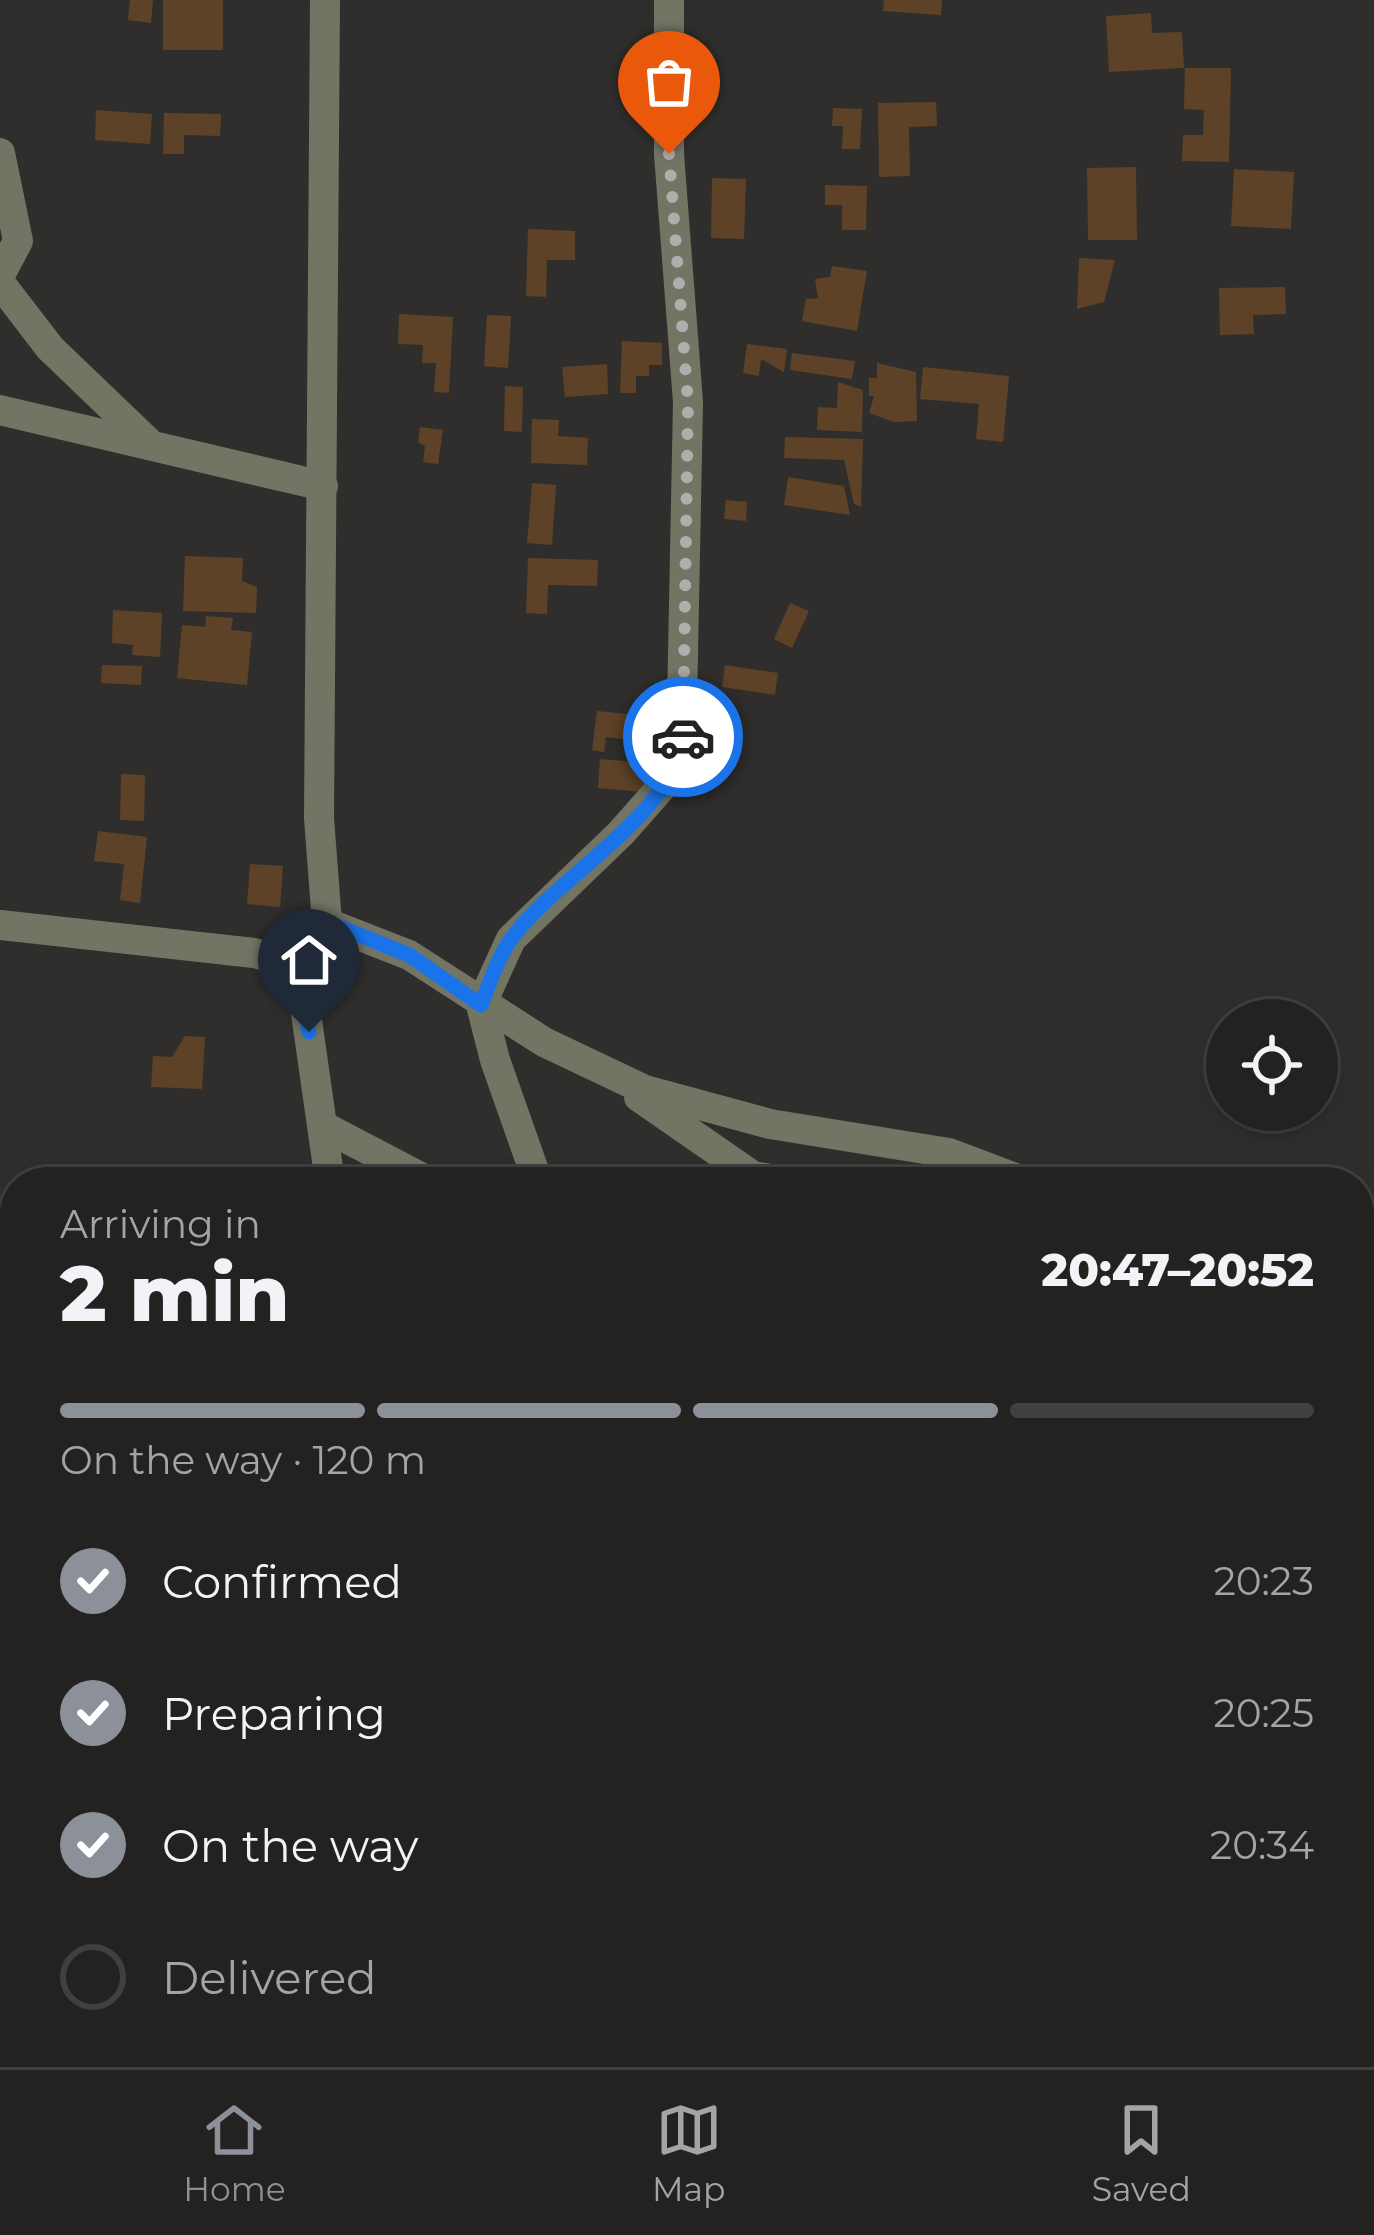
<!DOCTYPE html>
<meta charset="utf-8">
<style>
:root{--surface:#242221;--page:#2c2a2a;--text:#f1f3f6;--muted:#a3a4a5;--line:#413f3f;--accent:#8c9099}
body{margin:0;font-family:Montserrat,sans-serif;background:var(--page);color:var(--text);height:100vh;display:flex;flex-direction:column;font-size:45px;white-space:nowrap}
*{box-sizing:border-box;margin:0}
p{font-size:39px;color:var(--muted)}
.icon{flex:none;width:66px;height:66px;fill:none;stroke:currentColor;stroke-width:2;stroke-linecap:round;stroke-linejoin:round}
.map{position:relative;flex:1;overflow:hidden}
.side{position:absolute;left:0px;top:1167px;width:1374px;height:900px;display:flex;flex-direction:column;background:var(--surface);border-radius:48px 48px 0 0;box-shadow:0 6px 18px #0003,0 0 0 3px var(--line)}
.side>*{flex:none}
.controls{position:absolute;left:1206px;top:999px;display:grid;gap:24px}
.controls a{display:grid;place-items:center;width:132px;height:132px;border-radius:50%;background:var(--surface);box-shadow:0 6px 18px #0003,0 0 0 3px var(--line);font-size:60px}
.pin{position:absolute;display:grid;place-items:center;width:102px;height:102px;color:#fff;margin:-123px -51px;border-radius:50% 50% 50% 0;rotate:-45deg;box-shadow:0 0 12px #0007}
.pin .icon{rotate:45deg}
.courier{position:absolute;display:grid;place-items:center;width:120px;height:120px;margin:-60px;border:9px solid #1a73e8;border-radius:50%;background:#fff;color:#222;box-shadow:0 3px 15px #0007}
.summary em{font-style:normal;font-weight:800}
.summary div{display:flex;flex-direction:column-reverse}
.summary{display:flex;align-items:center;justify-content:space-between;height:204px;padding:0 60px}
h1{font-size:78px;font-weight:800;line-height:90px}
.bar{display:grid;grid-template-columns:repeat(4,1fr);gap:18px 12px;align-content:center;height:144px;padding:0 60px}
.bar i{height:15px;border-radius:9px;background:var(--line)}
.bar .selected{background:var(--accent)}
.bar p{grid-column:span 4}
ol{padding:0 60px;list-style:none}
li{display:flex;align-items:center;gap:36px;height:132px}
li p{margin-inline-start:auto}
li .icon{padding:12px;border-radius:50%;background:var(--accent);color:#fff;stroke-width:4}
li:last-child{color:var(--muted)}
li i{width:66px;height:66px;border:6px solid var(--line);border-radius:50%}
.dock{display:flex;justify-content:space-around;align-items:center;height:168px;border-top:3px solid var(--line);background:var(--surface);font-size:33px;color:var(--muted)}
.dock a{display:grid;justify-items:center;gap:6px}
.dock .selected{color:var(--accent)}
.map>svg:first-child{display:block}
.building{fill:#5d4227}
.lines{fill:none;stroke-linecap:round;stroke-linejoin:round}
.street{stroke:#727464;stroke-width:30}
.done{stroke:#afaead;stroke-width:12;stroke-dasharray:0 21.6}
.route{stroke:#1a73e8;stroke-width:15}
</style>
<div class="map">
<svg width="1374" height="2067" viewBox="0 0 1374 2067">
<rect width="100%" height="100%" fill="#302e2c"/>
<g class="building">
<path d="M130 0H153L151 23 128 20Z"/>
<rect x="163" y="0" width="60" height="50"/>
<path d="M884 0H942L941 15 883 11Z"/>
<path d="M1151 13 1152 33 1182 32 1184 68 1109 72 1106 16Z"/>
<path d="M1185 68H1231L1229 162 1182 161 1183 135H1203L1204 110 1184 109Z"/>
<path d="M936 102 937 126 909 127 910 176 879 177 878 103Z"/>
<path d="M833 108 862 109 860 149H842L843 126H832Z"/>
<path d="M96 110 152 114 150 144 95 140Z"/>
<path d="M164 113 221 114 220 136 184 135V154H163Z"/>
<path d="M1136 167 1137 240H1088L1087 168Z"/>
<path d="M1234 169 1294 172 1291 229 1231 226Z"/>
<path d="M712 178 746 179 744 239 711 238Z"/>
<path d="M825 185 867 186 866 230H842V205H825Z"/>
<path d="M528 229 575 231V260H547L546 297 526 296Z"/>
<path d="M1079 258 1115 260 1104 302 1077 309Z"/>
<path d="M832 266 867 271 857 331 802 321 806 299 818 298 815 279 830 277Z"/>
<path d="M1285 287 1286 314 1253 315 1254 334 1220 335 1219 288Z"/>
<path d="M399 314 453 317 449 393 434 392 436 363H422L423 345 398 344Z"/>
<path d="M487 315 511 316 508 368 484 366Z"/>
<path d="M622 341 662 343V365H649V376H636V393H620Z"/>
<path d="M747 344 787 349 784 372 761 359 759 376 743 373Z"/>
<path d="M792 353 855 361 852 379 790 370Z"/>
<path d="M877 363 916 372 917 421 894 422 869 413 874 396H869V378H877Z"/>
<path d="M607 364 608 394 565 397 562 367Z"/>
<path d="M923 367 1009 376 1003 442 976 439 979 404 920 399Z"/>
<path d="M838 382 863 390 862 432 817 430 818 407 837 408Z"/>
<path d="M505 386 523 387 522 432 504 431Z"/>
<path d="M532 419 559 420 558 436 588 438 587 465 531 463Z"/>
<path d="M420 427 443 430 438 464 423 462 425 446 418 442Z"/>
<path d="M785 437 863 439 861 507 854 504 844 460 784 458Z"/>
<path d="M788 477 844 486 850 515 784 505Z"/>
<path d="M532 483 556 485 552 545 527 543Z"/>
<path d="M726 500 747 502 746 521 724 519Z"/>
<path d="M185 556 243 558 242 581 257 587 256 613 183 611Z"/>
<path d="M528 558 598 560 597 586 548 585 547 614 526 613Z"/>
<path d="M790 603 809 611 792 648 774 639Z"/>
<path d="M113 610 162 613 160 657 132 655 133 645 112 643Z"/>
<path d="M206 616 233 618 231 630 252 632 247 685 177 678 182 625 205 627Z"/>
<path d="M102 665 142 666 141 685 101 683Z"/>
<path d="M725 665 778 673 775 695 722 687Z"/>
<path d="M597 711 635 715 632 740 606 737 604 752 592 750Z"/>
<path d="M600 759 658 764 655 793 598 788Z"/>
<path d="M121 774 145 775 144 821 120 820Z"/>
<path d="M98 831 147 837 140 903 120 900 124 864 94 861Z"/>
<path d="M250 864 283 866 280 907 247 904Z"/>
<path d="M185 1036 205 1037 202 1089 151 1087 153 1056 172 1057Z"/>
</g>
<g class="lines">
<g class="street">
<path d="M0 153 18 241 0 275"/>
<path d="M0 283 50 348 147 441"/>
<path d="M0 410 323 486"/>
<path d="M327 923 409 955 544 1042 645 1090 770 1124 949 1153 1026 1182"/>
<path d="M0 925 254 953 278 959 302 985 330 1182"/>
<path d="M302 985 327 923 319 818 325 0"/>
<path d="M639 1097 753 1176 787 1182"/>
<path d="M323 1126 430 1182"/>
<path d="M538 1182 495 1060 481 1005 511 939 621 833 674 773 681 755 688 402 669 154V0"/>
<path d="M1359 1374 1374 1382"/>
<path d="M1359 1424 1374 1402"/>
<path d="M1359 1555 1374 1540"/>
<path d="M1359 2005 1374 2007"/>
<path d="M416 2052 417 2067"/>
<path d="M787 2056V2067"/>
<path d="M1062 2067 1066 2052"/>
</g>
</g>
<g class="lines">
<path class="done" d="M669 154 688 402 683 737"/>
<path class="route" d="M309 1032 302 985 327 922 409 955 481 1005C490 982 498 957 512 938 556 877 675 814 683 737"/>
</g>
</svg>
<div class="controls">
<a><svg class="icon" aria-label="locate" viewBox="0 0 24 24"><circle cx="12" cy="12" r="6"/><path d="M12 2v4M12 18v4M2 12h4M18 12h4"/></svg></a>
</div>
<div class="pin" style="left:669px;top:154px;background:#ea580c"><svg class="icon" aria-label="bag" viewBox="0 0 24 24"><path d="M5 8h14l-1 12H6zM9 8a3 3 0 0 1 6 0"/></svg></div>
<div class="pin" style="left:309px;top:1032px;background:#1f2937"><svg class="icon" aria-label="home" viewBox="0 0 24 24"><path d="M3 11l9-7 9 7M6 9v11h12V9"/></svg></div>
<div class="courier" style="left:683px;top:737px"><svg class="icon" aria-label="car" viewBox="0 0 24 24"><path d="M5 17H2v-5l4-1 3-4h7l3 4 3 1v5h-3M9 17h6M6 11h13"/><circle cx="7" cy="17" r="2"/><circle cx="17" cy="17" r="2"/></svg></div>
<section class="side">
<div class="summary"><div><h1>2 min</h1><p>Arriving in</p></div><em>20:47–20:52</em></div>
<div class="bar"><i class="selected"></i><i class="selected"></i><i class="selected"></i><i></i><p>On the way · 120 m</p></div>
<ol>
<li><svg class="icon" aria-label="check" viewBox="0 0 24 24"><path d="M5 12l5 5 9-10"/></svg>Confirmed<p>20:23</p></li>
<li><svg class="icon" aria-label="check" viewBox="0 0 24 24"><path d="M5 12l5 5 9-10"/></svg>Preparing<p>20:25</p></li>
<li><svg class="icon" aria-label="check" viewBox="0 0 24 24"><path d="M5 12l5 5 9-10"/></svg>On the way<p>20:34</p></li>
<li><i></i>Delivered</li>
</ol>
</section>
</div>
<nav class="dock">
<a class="selected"><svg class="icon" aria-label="home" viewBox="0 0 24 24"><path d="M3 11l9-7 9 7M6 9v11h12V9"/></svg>Home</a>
<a><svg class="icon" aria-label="map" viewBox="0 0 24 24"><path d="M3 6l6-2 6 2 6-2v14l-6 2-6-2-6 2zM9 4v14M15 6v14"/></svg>Map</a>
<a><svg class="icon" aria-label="saved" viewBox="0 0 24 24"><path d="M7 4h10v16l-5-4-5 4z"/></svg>Saved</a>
</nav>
